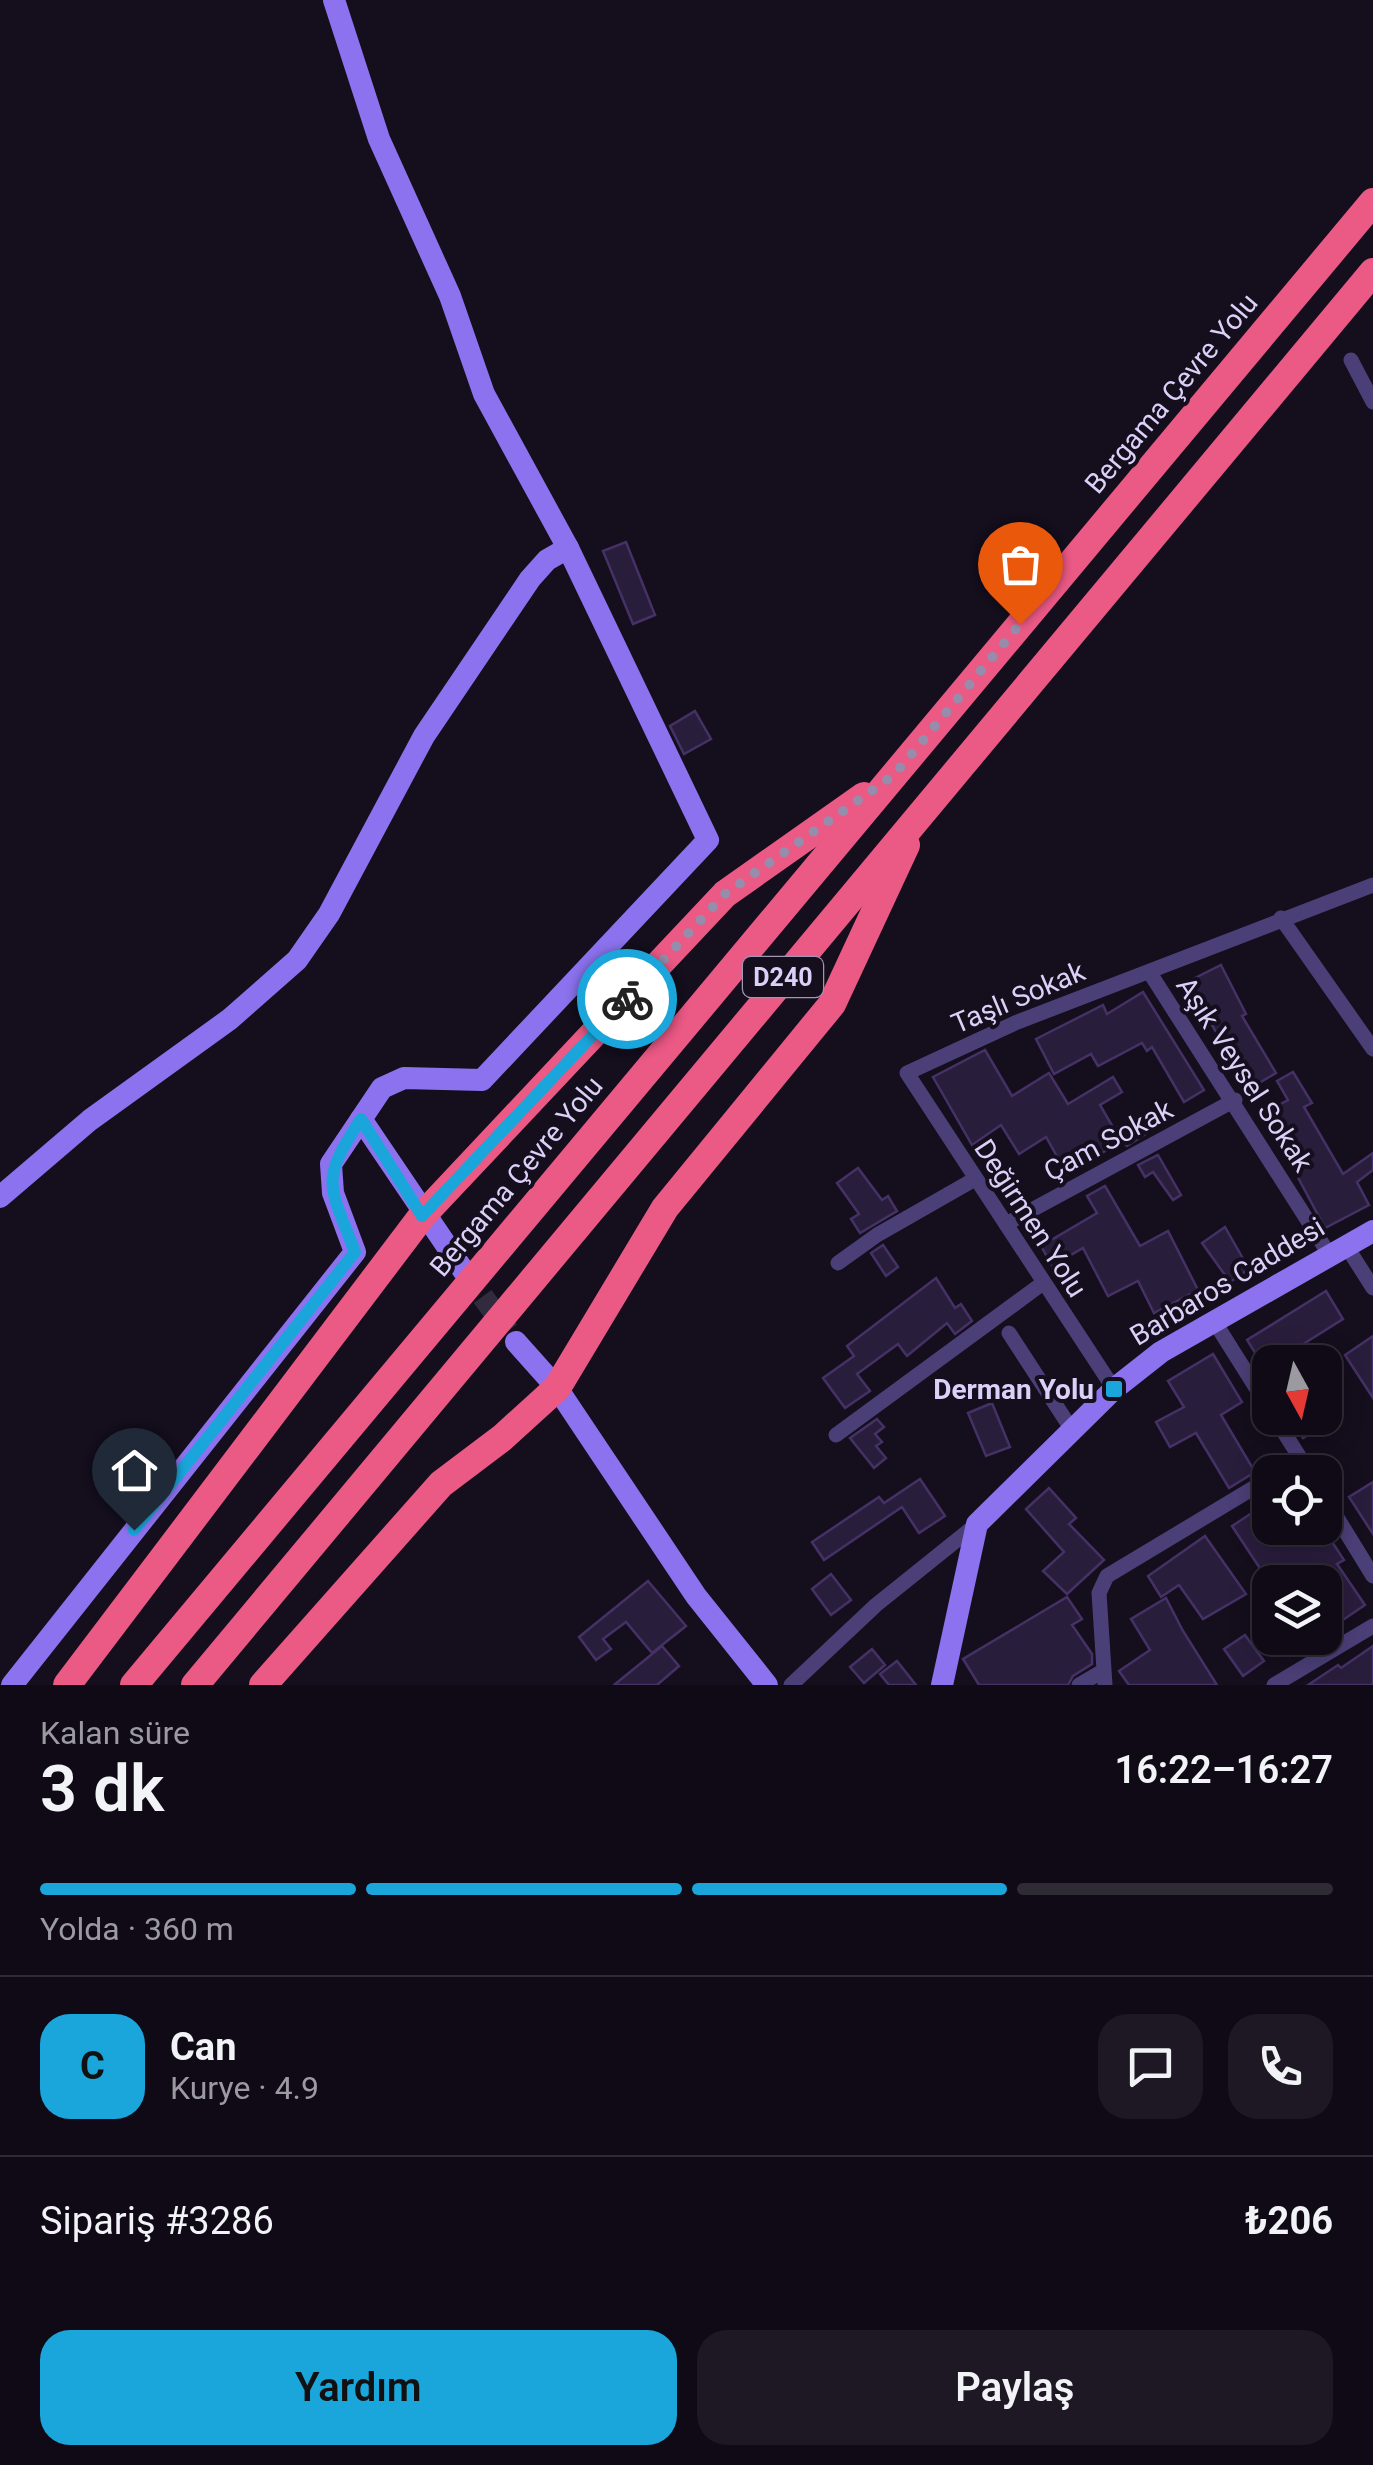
<!DOCTYPE html>
<html lang="tr">
<meta charset="utf-8">
<style>
:root{--surface:#0f0a16;--page:#1d1823;--text:#f1f3f6;--muted:#9b9aa1;--line:#2f2b35;--accent:#1aa6db}
body{margin:0;font-family:Roboto,sans-serif;background:var(--page);color:var(--text);height:100vh;display:flex;flex-direction:column;font-size:38px;white-space:nowrap}
*{box-sizing:border-box;margin:0}
p{font-size:32px;color:var(--muted)}
.icon{flex:none;width:55px;height:55px;fill:none;stroke:currentColor;stroke-width:2;stroke-linecap:round;stroke-linejoin:round}
.map{position:relative;height:1685px;overflow:hidden}
.drawer{display:flex;flex-direction:column;background:var(--surface);flex:1}
.drawer>*{flex:none}
.needle{width:65px;rotate:172deg}
.buttons{position:absolute;left:1252px;top:1345px;display:grid;gap:20px}
.buttons a{display:grid;place-items:center;width:90px;height:90px;border-radius:20px;background:var(--surface);box-shadow:0 5px 25px #0003,0 0 0 2px var(--line);font-size:50px}
.pin{position:absolute;display:grid;place-items:center;width:85px;height:85px;color:#fff;margin:-102px -42px;border-radius:50% 50% 50% 0;rotate:-45deg;box-shadow:0 0 10px #0007}
.pin .icon{rotate:45deg}
.courier{position:absolute;display:grid;place-items:center;width:100px;height:100px;margin:-50px;border:8px solid #1aa6db;border-radius:50%;background:#fff;color:#222;box-shadow:0 2px 12px #0007}
.overview em{font-style:normal;font-weight:600}
.overview div{display:flex;flex-direction:column-reverse}
.overview{display:flex;align-items:center;justify-content:space-between;height:170px;padding:0 40px}
h1{font-size:65px;font-weight:600;line-height:75px}
.bar{display:grid;grid-template-columns:repeat(4,1fr);gap:15px 10px;align-content:center;height:120px;padding:0 40px}
.bar i{height:12px;border-radius:8px;background:var(--line)}
.bar .active{background:var(--accent)}
.bar p{grid-column:span 4}
.line{display:flex;align-items:center;gap:25px;padding:0 40px;border-top:2px solid var(--line)}
.line div{flex:1}
.round{display:grid;place-items:center;flex:none;width:105px;height:105px;border-radius:30px;background:var(--page)}
.action{display:flex;gap:20px;margin-top:auto;padding:20px 40px}
.action a{flex:1;height:115px;border-radius:30px;background:var(--accent);color:#111;font-size:40px;font-weight:600;line-height:115px;text-align:center}
.action a+a{background:var(--page);color:var(--text)}
.map>svg:first-child{display:block}
.building{fill:#291d3c;stroke:#453165;stroke-width:2.5}
.lines{fill:none;stroke-linecap:round;stroke-linejoin:round}
.secondary-tunnel{stroke:#322b3e;stroke-width:22;stroke-dasharray:22 11;stroke-linecap:butt}
.street{stroke:#4b3f77;stroke-width:15}
.secondary{stroke:#8c72ee;stroke-width:22}
.highway{stroke:#eb5985;stroke-width:28}
.done{stroke:#968cac;stroke-width:10;stroke-dasharray:0 18}
.route{stroke:#1aa6db;stroke-width:12}
.poi-dot{fill:#1aa6db;stroke:#140e1d;stroke-width:4}
.labels{text-anchor:middle;stroke-width:8;stroke-linejoin:round;paint-order:stroke}
.shield{fill:#140e1d;stroke:#a096b7;stroke-width:2.5}
.shield-label{font-size:25px;font-weight:bold;fill:#dcd0f9}
.street-label{font-size:28px;fill:#dcd0f9;stroke:#140e1d}
.poi-label{font-size:28px;font-weight:bold;fill:#dcd0f9;stroke:#140e1d;text-anchor:end}
</style>
<div class="map">
<svg width="1373" height="1685" viewBox="0 0 1373 1685">
<rect width="100%" height="100%" fill="#140e1d"/>
<g class="building">
<path d="M626 542 655 615 633 624 603 551Z"/>
<path d="M695 711 711 739 684 754 670 726Z"/>
<path d="M1221 965 1246 1014 1242 1016 1276 1073 1249 1089 1187 982Z"/>
<path d="M1143 992 1204 1090 1184 1102 1152 1047 1147 1051 1142 1043 1098 1066 1091 1054 1054 1074 1036 1039 1103 1005 1107 1014Z"/>
<path d="M985 1050 1012 1096 1049 1073 1068 1104 1113 1077 1122 1092 1100 1105 1114 1129 1144 1114 1152 1130 1127 1146 1122 1141 1067 1174 1046 1137 1019 1154 1001 1125 972 1145 933 1077Z"/>
<path d="M1293 1072 1312 1103 1304 1107 1343 1174 1373 1153V1170L1357 1182 1369 1205 1325 1228 1279 1142 1291 1135 1275 1107 1288 1100 1277 1081Z"/>
<path d="M1158 1155 1181 1195 1173 1200 1153 1172 1145 1177 1138 1165Z"/>
<path d="M858 1168 882 1200 888 1196 897 1211 860 1233 851 1219 859 1214 837 1183Z"/>
<path d="M1105 1186 1140 1246 1168 1231 1198 1290 1154 1313 1138 1281 1108 1296 1083 1248 1052 1266 1041 1246 1097 1213 1087 1196Z"/>
<path d="M1225 1227 1249 1269 1230 1282 1202 1243Z"/>
<path d="M883 1245 898 1267 886 1276 871 1253Z"/>
<path d="M936 1278 955 1308 961 1304 972 1321 955 1334 947 1323 907 1356 898 1344 857 1374 870 1391 845 1408 823 1378 854 1356 847 1346Z"/>
<path d="M1326 1291 1343 1319 1289 1353 1295 1362H1261L1247 1340Z"/>
<path d="M1373 1336V1398L1345 1355Z"/>
<path d="M1213 1354 1242 1402 1221 1415 1255 1472 1229 1488 1196 1433 1170 1447 1156 1422 1184 1407 1168 1381Z"/>
<path d="M992 1403 1010 1447 986 1456 968 1413Z"/>
<path d="M1290 1418H1336L1303 1438Z"/>
<path d="M877 1419 884 1427 875 1434 882 1442 876 1446 886 1458 874 1468 850 1438Z"/>
<path d="M920 1479 945 1516 919 1533 902 1507 824 1560 812 1542 879 1497 884 1503Z"/>
<path d="M1373 1482V1534L1349 1497Z"/>
<path d="M1049 1488 1076 1518 1069 1524 1104 1560 1067 1594 1043 1571 1064 1552 1026 1509Z"/>
<path d="M1270 1501V1528H1323L1344 1560 1337 1564 1365 1605 1325 1632V1582H1269L1232 1526Z"/>
<path d="M1205 1536 1246 1594 1203 1619 1179 1585 1161 1597 1148 1576Z"/>
<path d="M831 1574 851 1600 831 1615 812 1589Z"/>
<path d="M648 1581 686 1626 652 1653 626 1622 603 1639 611 1649 596 1660 579 1637Z"/>
<path d="M1067 1597 1082 1619 1072 1625 1092 1654V1664L1073 1676 1068 1685H979L963 1659Z"/>
<path d="M1166 1598 1183 1631 1217 1685H1129L1119 1671 1150 1650 1131 1619Z"/>
<path d="M1245 1635 1264 1661 1243 1676 1224 1649Z"/>
<path d="M662 1646 679 1666 657 1685H614Z"/>
<path d="M1373 1646V1685H1308L1338 1665 1341 1668Z"/>
<path d="M872 1649 885 1665 864 1683 850 1667Z"/>
<path d="M897 1661 916 1685H889L880 1674Z"/>
</g>
<g class="lines">
<path class="secondary-tunnel" d="M463 1270 508 1331"/>
<g class="street">
<path d="M1351 360 1373 402"/>
<path d="M1281 918 1373 1049"/>
<path d="M1150 973 1329 1254"/>
<path d="M1006 1224 1235 1100"/>
<path d="M1345 1244 1373 1288"/>
<path d="M838 1263 877 1235 975 1179"/>
<path d="M1214 1321 1270 1410"/>
<path d="M1009 1333 1074 1433"/>
<path d="M1114 1389 907 1073 1015 1023 1373 885"/>
<path d="M1275 1418 1309 1472"/>
<path d="M836 1435 1043 1283"/>
<path d="M1279 1472 1301 1459"/>
<path d="M1325 1498 1373 1576"/>
<path d="M791 1685 876 1605 977 1524"/>
<path d="M1079 1685 1103 1671"/>
<path d="M1105 1685 1099 1593 1107 1576 1270 1478"/>
<path d="M1274 1685 1373 1626"/>
</g>
<g class="secondary">
<path d="M361 1119 463 1270"/>
<path d="M0 1197 90 1120 230 1019 297 960 329 914 424 736 530 579 547 560 568 548"/>
<path d="M516 1342 557 1388 696 1596 767 1685"/>
<path d="M12 1685 355 1252 333 1193 331 1164 382 1088 404 1078 482 1080 708 840 568 548 484 394 450 296 379 139 334 0"/>
<path d="M942 1685 977 1524 1114 1389 1161 1352 1373 1231"/>
</g>
<g class="highway">
<path d="M67 1685 422 1216 725 894 864 796"/>
<path d="M134 1685 1373 202"/>
<path d="M195 1685 1373 272"/>
<path d="M263 1685 441 1484 502 1438 557 1388 665 1208 832 1004 906 845"/>
</g>
</g>
<g class="lines">
<path class="done" d="M627 999 725 894 894 775 1020 624"/>
<path class="route" d="M134 1530 355 1252C329 1183 319 1183 361 1119L422 1216 627 999"/>
</g>
<rect class="poi-dot" x="1104" y="1379" width="20" height="20" rx="5"/>
<g class="labels">
<rect class="shield" x="743" y="957" width="80" height="40" rx="8"/>
<g class="shield-label">
<text x="783" y="986">D240</text>
</g>
<g class="street-label">
<text transform="translate(1171 393) rotate(-50)" y="10">Bergama Çevre Yolu</text>
<text transform="translate(1018 997) rotate(-23)" y="10">Taşlı Sokak</text>
<text transform="translate(1245 1074) rotate(57)" y="10">Aşık Veysel Sokak</text>
<text transform="translate(1108 1140) rotate(-28)" y="10">Çam Sokak</text>
<text transform="translate(516 1176) rotate(-50)" y="10">Bergama Çevre Yolu</text>
<text transform="translate(1031 1218) rotate(57)" y="10">Değirmen Yolu</text>
<text transform="translate(1227 1281) rotate(-31)" y="10">Barbaros Caddesi</text>
</g>
<g class="poi-label">
<text x="1094" y="1399">Derman Yolu</text>
</g>
</g>
</svg>
<div class="buttons">
<a><svg class="needle" viewBox="-14 -14 28 28"><path d="M0-13l5 13h-10z" fill="#e53935"/><path d="M0 13l5-13h-10z" fill="#9b9aa1"/></svg></a>
<a><svg class="icon" aria-label="locate" viewBox="0 0 24 24"><circle cx="12" cy="12" r="6"/><path d="M12 2v4M12 18v4M2 12h4M18 12h4"/></svg></a>
<a><svg class="icon" aria-label="layers" viewBox="0 0 24 24"><path d="M12 4l9 5-9 5-9-5zM3 14l9 5 9-5"/></svg></a>
</div>
<div class="pin" style="left:1020px;top:624px;background:#ea580c"><svg class="icon" aria-label="bag" viewBox="0 0 24 24"><path d="M5 8h14l-1 12H6zM9 8a3 3 0 0 1 6 0"/></svg></div>
<div class="pin" style="left:134px;top:1530px;background:#1f2937"><svg class="icon" aria-label="home" viewBox="0 0 24 24"><path d="M3 11l9-7 9 7M6 9v11h12V9"/></svg></div>
<div class="courier" style="left:627px;top:999px"><svg class="icon" aria-label="bike" viewBox="0 0 24 24"><circle cx="6" cy="16" r="4"/><circle cx="18" cy="16" r="4"/><path d="M6 16l4-8h5l3 8M10 8l3 8H6M13 5h3"/></svg></div>
</div>
<section class="drawer">
<div class="overview"><div><h1>3 dk</h1><p>Kalan süre</p></div><em>16:22–16:27</em></div>
<div class="bar"><i class="active"></i><i class="active"></i><i class="active"></i><i></i><p>Yolda · 360 m</p></div>
<div class="line" style="height:180px"><b class="round" style="background:var(--accent);color:#111">C</b><div><b>Can</b><p>Kurye · 4.9</p></div><a class="round"><svg class="icon" aria-label="chat" viewBox="0 0 24 24"><path d="M4 5h16v11H9l-5 4z"/></svg></a><a class="round"><svg class="icon" aria-label="phone" viewBox="0 0 24 24"><path d="M5 4h4l2 5-3 2q2 4 5 5l2-3 5 2v4C11 20 4 13 5 4z"/></svg></a></div>
<div class="line" style="height:130px"><div>Sipariş #3286</div><b>₺206</b></div>
<div class="action"><a>Yardım</a><a>Paylaş</a></div>
</section>
